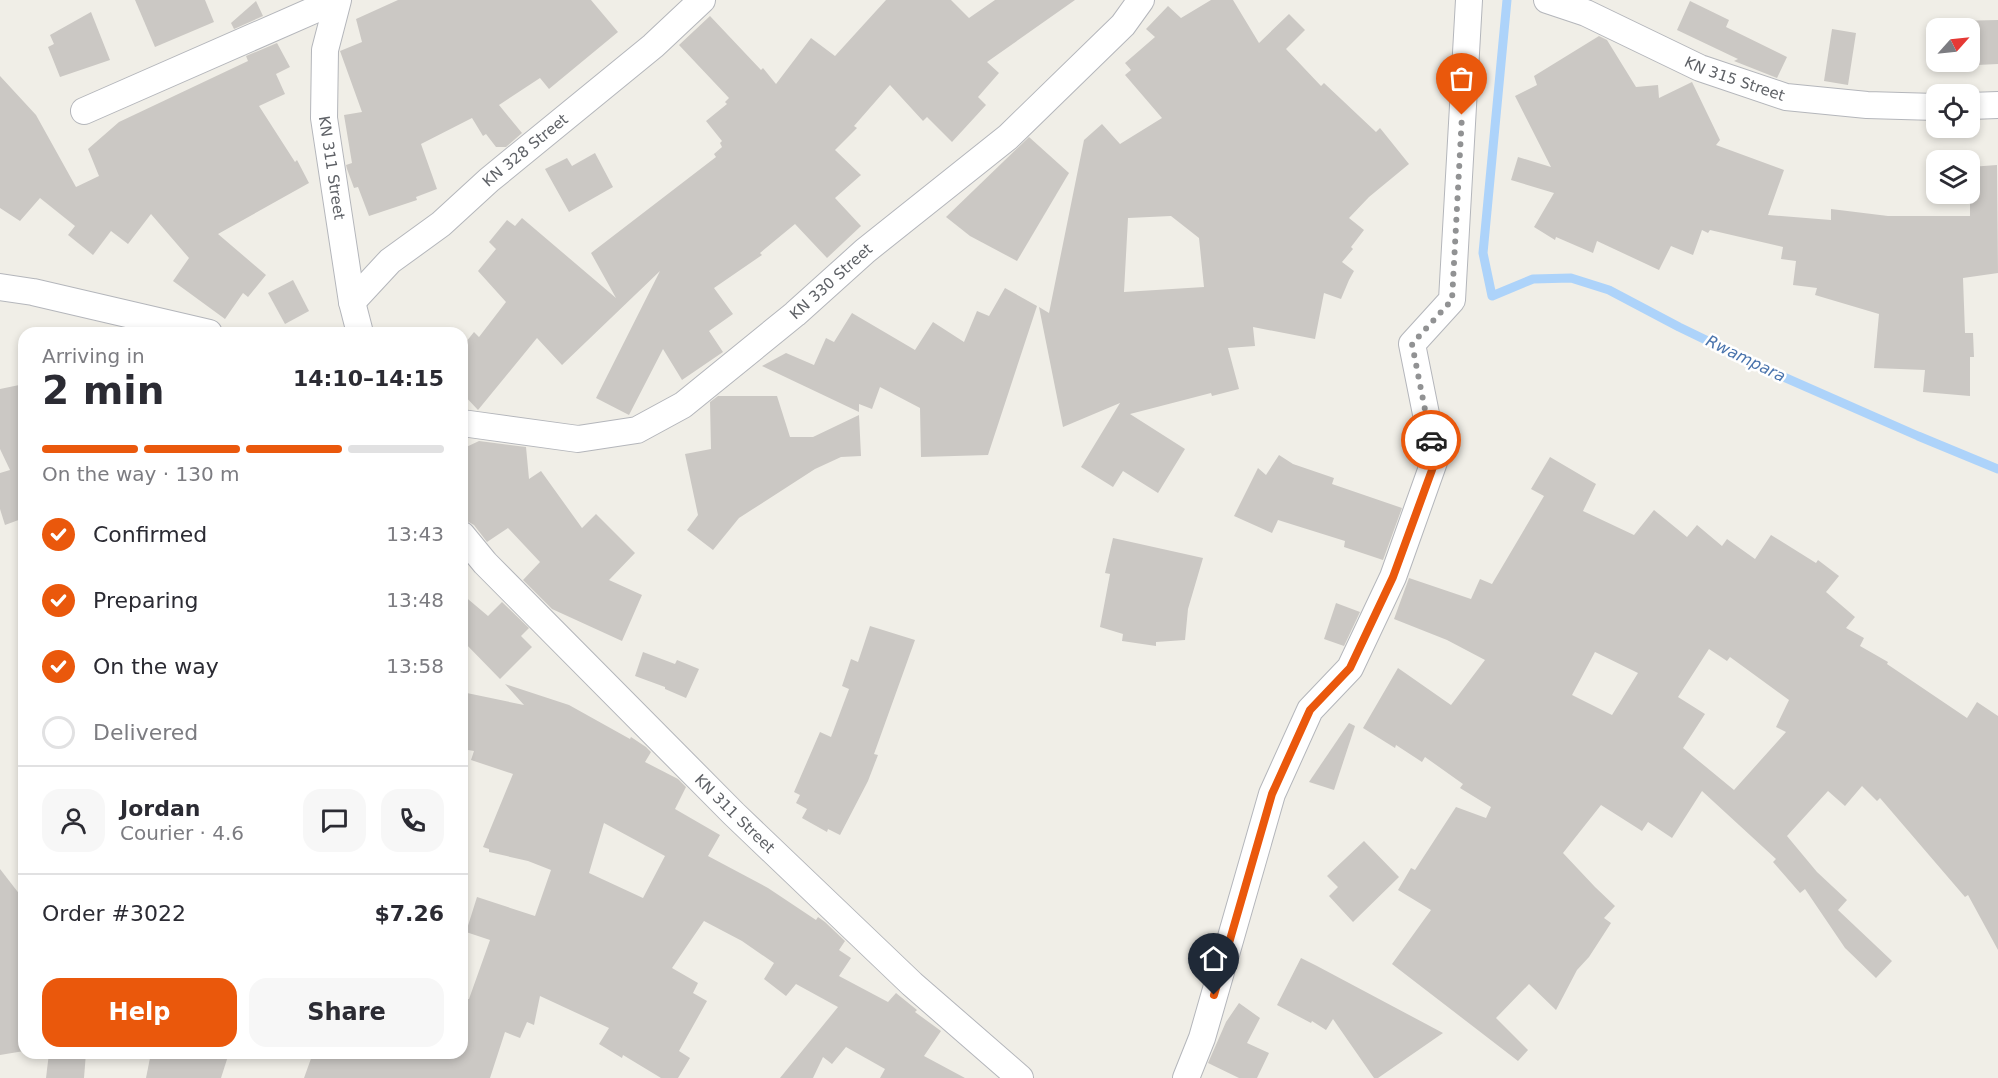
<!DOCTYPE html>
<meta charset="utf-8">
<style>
:root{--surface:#fff;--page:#f7f7f7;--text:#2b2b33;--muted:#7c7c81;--line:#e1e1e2;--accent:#ea580c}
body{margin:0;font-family:"DejaVu Sans",sans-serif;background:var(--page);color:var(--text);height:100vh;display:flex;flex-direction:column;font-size:22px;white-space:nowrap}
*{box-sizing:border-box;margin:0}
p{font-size:20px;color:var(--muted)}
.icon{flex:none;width:33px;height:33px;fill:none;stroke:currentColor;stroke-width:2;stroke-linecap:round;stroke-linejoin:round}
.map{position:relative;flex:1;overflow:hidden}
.drawer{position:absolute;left:18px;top:327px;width:450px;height:732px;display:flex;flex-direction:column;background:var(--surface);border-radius:18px;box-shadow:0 3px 9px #0003}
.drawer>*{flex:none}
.needle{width:39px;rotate:63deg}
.tools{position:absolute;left:1926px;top:18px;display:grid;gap:12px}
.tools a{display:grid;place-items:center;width:54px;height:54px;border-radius:12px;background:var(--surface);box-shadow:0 3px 9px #0003;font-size:30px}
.pin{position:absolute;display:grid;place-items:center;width:51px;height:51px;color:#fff;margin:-62px -26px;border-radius:50% 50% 50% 0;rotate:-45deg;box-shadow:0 0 6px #0007}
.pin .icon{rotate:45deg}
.courier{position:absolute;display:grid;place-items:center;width:60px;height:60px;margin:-30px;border:4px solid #ea580c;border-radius:50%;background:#fff;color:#222;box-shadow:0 2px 8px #0007}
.head em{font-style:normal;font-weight:700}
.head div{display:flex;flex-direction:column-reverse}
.head{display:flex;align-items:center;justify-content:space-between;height:102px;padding:0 24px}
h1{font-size:39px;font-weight:700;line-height:45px}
.bar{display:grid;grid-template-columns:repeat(4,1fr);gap:9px 6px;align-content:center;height:72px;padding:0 24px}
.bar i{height:8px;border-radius:4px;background:var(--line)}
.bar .active{background:var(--accent)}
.bar p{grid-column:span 4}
.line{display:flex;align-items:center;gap:15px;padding:0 24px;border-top:2px solid var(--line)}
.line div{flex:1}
.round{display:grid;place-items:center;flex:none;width:63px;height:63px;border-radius:18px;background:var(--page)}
ol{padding:0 24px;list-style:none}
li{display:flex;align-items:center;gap:18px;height:66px}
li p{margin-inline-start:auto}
li .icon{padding:6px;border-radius:50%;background:var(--accent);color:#fff;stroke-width:4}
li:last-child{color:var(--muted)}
li i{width:33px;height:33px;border:3px solid var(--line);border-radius:50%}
.cta{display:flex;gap:12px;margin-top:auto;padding:12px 24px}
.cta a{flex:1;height:69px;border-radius:18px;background:var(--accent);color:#fff;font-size:24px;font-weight:700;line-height:69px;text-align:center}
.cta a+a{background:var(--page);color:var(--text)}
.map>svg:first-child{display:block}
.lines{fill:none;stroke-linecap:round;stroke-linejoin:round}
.stream{stroke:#add3fa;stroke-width:9}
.building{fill:#cbc8c4;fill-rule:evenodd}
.street-casing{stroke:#b4b6bb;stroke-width:28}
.street{stroke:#fff;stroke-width:26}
.done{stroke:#919293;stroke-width:6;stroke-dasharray:0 10.8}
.route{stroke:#ea580c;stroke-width:8}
.labels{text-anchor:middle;stroke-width:5;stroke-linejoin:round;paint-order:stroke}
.street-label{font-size:15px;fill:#5e6166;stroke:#fff}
.water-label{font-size:16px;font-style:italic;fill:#4973ac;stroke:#fff}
</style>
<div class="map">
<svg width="1998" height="1078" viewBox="0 0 1998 1078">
<rect width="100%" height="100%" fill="#f0eee7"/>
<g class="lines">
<path class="stream" d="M1507 0 1483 253 1492 296 1533 279 1571 278 1609 290 1679 327 1770 371 1918 436 1998 469"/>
</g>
<g class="building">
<path d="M135 0H205L214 22 155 47Z"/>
<path d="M398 0H591L618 32 549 89 540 78 499 105 522 133 506 147H496L486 134 483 136 472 118 421 144 437 189 416 197 417 200 369 216 358 187 354 188 347 169 346 165 352 163 344 115 362 112 340 51 362 42 356 19Z"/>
<path d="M886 0H951L969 18 995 0H1075L987 62 999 73 978 97 986 105 952 142 927 117 923 121 890 85 854 126 857 128 835 150 861 175 835 198 861 226 827 258 795 224 760 253 762 255 714 288 733 314 709 331 723 352 682 380 663 349 629 415 596 398 660 271 562 365 537 338 478 410 462 393V347L474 332 479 337 506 302 478 271 496 249 489 242 507 220 515 226 522 218 616 298 591 253 716 157 714 154 722 147 720 143 722 141 706 121 727 104 725 102 729 98 679 45 710 16 761 70 763 68 776 84 811 38 835 56Z"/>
<path d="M1211 0H1233L1259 43 1289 14 1305 30 1286 49 1321 86 1324 83 1376 132 1380 128 1409 164 1369 197 1349 218 1364 230 1351 247 1353 249 1342 262 1354 271 1349 280 1341 299 1324 293 1315 339 1253 327 1255 346 1228 348 1239 389 1212 396 1211 393 1130 414 1185 449 1158 493 1123 471 1113 487 1081 467 1120 403 1063 427 1039 307 1049 313 1084 140 1102 124 1120 144 1162 118 1125 75 1131 70 1125 63 1155 37 1146 29 1168 6 1181 18ZM1171 216 1199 238 1204 287 1124 292 1128 218Z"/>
<path d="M256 1 263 16 234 29 231 23Z"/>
<path d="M1690 1 1729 20 1726 27 1787 57 1777 78 1734 61 1738 59 1677 30Z"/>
<path d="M91 12 110 60 60 77 48 47 54 44 50 35Z"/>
<path d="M1998 20V64L1956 66V62H1970V28H1955L1954 21Z"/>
<path d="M1832 29 1856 33 1848 85 1824 81Z"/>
<path d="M1599 36 1607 40 1636 87 1658 85 1659 98 1692 82 1720 140 1716 145 1784 170 1768 215 1831 220V209L1888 216H1970V167L1997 165 1998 273 1963 278 1965 333H1973L1974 357H1970V396L1923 392 1925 370 1874 368 1879 314 1815 295 1817 288 1793 285 1796 261 1781 259 1783 247 1710 230 1708 233 1702 230 1693 255 1671 246 1659 270 1597 241 1593 253 1556 237 1555 240 1534 227 1554 193 1511 180 1518 157 1551 167 1515 96 1537 85 1534 76Z"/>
<path d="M277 43 290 67 276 74 285 94 259 106 295 162 297 160 309 183 218 234 266 275 248 297 243 293 225 319 173 281 189 258 151 214 128 244 111 231 93 255 68 235 75 226 40 198 20 221 0 208V76L36 115 76 187 99 176 88 149 119 122 248 61 246 56Z"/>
<path d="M1029 137 1069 173 1017 261 970 236 946 217Z"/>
<path d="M595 153 613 187 569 212 545 169 567 158 572 166Z"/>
<path d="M293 280 309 311 285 324 268 293Z"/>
<path d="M1005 288 1037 306 988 455 921 457 920 408 880 387 872 409 859 404V412L762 366 786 353 814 365 826 338 834 342 852 313 915 350 933 322 964 342 977 311 989 316Z"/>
<path d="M24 384V518L5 525 0 509V473L10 470 0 449V389Z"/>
<path d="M718 396H777L790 437H813L859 415 861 456 841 457 815 469 739 518 713 550 687 530 698 515 685 454 711 449 710 402Z"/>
<path d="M479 441 526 447 529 479 541 471 582 528 596 514 635 553 609 580 642 595 622 641 552 609 523 580 540 562 508 528 487 542 474 525 467 521 462 513V449Z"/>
<path d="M1279 455 1293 464 1334 478 1332 484 1402 508 1383 560 1344 547 1345 541 1278 520 1272 533 1234 516 1258 468 1266 475Z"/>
<path d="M1550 457 1596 484 1583 511 1634 535 1654 510 1687 537 1697 525 1722 546 1727 539 1755 559 1771 535 1816 563 1818 560 1839 576 1826 592 1855 617 1846 628 1864 638 1860 646 1888 662 1887 664 1967 718 1977 702 1998 716V950L1968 895 1965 897 1880 798 1877 801 1862 786 1845 806 1828 791 1787 836 1817 872 1847 900 1838 910 1892 961 1876 978 1845 948 1805 889 1800 893 1773 862 1776 859 1702 791 1672 838 1648 822 1642 831 1601 805 1563 853 1595 887 1615 906 1604 918 1611 923 1589 957 1577 970 1556 1010 1529 984 1496 1018 1528 1050 1518 1061 1392 964 1431 910 1398 890 1411 868 1415 870 1456 807 1486 818 1491 807 1460 788 1463 784 1425 757 1422 762 1396 745 1395 748 1363 728 1398 668 1451 705 1485 660 1447 640 1394 619 1409 578 1471 599 1480 579 1492 584 1544 496 1531 489ZM1709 649 1727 661 1730 657 1789 700 1776 727 1786 732 1734 790 1683 748 1705 714 1678 697ZM1595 652 1638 673 1612 715 1572 695Z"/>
<path d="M1113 538 1203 558 1188 609 1185 640 1156 642V646L1122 641 1123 634 1100 627 1110 574 1105 573Z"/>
<path d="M462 594 488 616 502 602 529 628 521 636 532 647 500 679 462 640Z"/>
<path d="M1336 603 1360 612 1344 646 1324 639Z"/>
<path d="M870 626 915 640 874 754 878 755 868 781 840 835 828 829 827 832 802 818 807 809 796 803 800 795 794 792 820 732 831 737 849 689 842 686 851 659 858 662Z"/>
<path d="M643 652 675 664 677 660 699 669 686 698 665 689V687L635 676Z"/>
<path d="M505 684 569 705 630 739 631 737 646 747 651 752 645 762 678 779 686 787 675 809 720 835 708 856 768 888 816 920 818 917 825 922 845 941 839 950 851 958 839 976 888 1002 896 993 917 1010 915 1012 941 1031 924 1056 965 1078H880L885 1069 846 1047 832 1064 823 1057 813 1078H780L838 1007 796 984 786 996 764 979 774 963 742 941 704 921 672 968 698 983 693 993 707 1001 679 1051 690 1058 678 1078H661L623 1055 622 1058 599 1044 609 1028 540 996 534 1025 527 1022 520 1038 505 1032 490 1078H304L313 1053H462V999H469L490 940 466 932 477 897 535 916 551 870 528 861 489 852V849L483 847 513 774 471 760 474 751 462 749V692L524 705ZM604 823 665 856 643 898 589 873Z"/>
<path d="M1349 723 1355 726 1334 790 1309 782Z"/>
<path d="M1364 841 1399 877 1353 922 1329 896 1338 887 1327 876Z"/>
<path d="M0 869 24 900V1051L0 1055Z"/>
<path d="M1301 958 1317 966 1443 1033 1378 1078H1374L1333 1019 1326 1030 1312 1021 1311 1023 1277 1005Z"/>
<path d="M1239 1003 1260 1018 1247 1043 1269 1053 1257 1078H1239L1208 1063 1226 1022Z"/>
<path d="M49 1053H86L84 1078H46Z"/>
<path d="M151 1053H229L221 1078H146Z"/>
</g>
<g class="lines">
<g class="street-casing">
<g id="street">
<path id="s1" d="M338 0 325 50 324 118 352 302 360 333"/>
<path id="s2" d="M1547 0 1586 13 1700 68 1786 97 1867 105 1936 107"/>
<path d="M1970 106 1998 105"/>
<path d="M84 111 337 0"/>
<path d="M0 287 33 292 209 333"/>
<path id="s3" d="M352 302 390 261 441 224 489 180 653 46 702 0"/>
<path id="s4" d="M462 423 578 439 637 430 683 405 795 314 865 251 1008 137 1123 25 1141 0"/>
<path id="s5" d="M462 535 485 563 734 814 912 984 1020 1078"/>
<path d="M1186 1078 1202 1038 1272 794 1310 710 1350 668 1393 577 1435 459 1412 344 1452 300 1469 0"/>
</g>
</g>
<use href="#street" class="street"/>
</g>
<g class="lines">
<path class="done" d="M1431 440 1412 344 1452 300 1462 115"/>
<path class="route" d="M1214 995 1272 794 1310 710 1350 668 1393 577 1436 459 1431 440"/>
</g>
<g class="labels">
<g class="street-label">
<text dy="5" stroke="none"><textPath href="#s2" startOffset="204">KN 315 Street</textPath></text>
<text dy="5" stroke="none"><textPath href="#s3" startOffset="231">KN 328 Street</textPath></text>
<text dy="5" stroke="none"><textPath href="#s1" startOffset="170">KN 311 Street</textPath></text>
<text dy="5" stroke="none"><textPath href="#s4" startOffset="422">KN 330 Street</textPath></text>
<text dy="5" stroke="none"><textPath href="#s5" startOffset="390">KN 311 Street</textPath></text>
</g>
<g class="water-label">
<text transform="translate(1746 358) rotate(26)" y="6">Rwampara</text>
</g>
</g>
</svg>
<div class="tools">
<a><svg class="needle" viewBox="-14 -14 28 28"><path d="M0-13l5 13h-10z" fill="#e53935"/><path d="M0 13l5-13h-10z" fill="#7c7c81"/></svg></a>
<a><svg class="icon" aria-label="locate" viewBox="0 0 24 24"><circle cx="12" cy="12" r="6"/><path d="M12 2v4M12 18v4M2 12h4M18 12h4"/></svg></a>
<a><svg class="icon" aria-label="layers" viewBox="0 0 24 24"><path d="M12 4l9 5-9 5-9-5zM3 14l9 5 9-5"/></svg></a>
</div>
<div class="pin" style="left:1462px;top:115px;background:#ea580c"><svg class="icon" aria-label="bag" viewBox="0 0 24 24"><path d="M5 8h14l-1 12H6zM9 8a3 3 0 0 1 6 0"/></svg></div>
<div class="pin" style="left:1214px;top:995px;background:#1f2937"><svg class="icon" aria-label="home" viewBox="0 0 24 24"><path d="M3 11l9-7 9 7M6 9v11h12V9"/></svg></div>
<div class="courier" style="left:1431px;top:440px"><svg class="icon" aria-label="car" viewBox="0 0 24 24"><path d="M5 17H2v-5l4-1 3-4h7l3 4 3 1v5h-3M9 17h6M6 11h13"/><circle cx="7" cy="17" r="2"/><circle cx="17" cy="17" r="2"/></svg></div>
<section class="drawer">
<div class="head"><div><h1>2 min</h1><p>Arriving in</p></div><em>14:10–14:15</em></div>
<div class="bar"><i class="active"></i><i class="active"></i><i class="active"></i><i></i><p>On the way · 130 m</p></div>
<ol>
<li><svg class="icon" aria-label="check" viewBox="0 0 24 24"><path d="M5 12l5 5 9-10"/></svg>Confirmed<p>13:43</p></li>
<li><svg class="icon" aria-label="check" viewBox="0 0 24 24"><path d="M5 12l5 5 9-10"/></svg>Preparing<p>13:48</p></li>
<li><svg class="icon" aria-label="check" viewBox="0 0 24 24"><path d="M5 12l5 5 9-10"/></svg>On the way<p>13:58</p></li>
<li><i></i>Delivered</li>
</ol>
<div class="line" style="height:108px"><a class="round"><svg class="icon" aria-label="person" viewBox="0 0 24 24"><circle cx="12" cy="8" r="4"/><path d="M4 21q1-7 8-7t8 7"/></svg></a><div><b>Jordan</b><p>Courier · 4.6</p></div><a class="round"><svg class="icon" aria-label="chat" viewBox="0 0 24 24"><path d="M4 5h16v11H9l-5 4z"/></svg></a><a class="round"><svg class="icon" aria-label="phone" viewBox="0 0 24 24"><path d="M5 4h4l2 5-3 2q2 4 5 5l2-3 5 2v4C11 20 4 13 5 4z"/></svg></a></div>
<div class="line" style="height:78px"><div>Order #3022</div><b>$7.26</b></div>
<div class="cta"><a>Help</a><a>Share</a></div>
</section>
</div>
